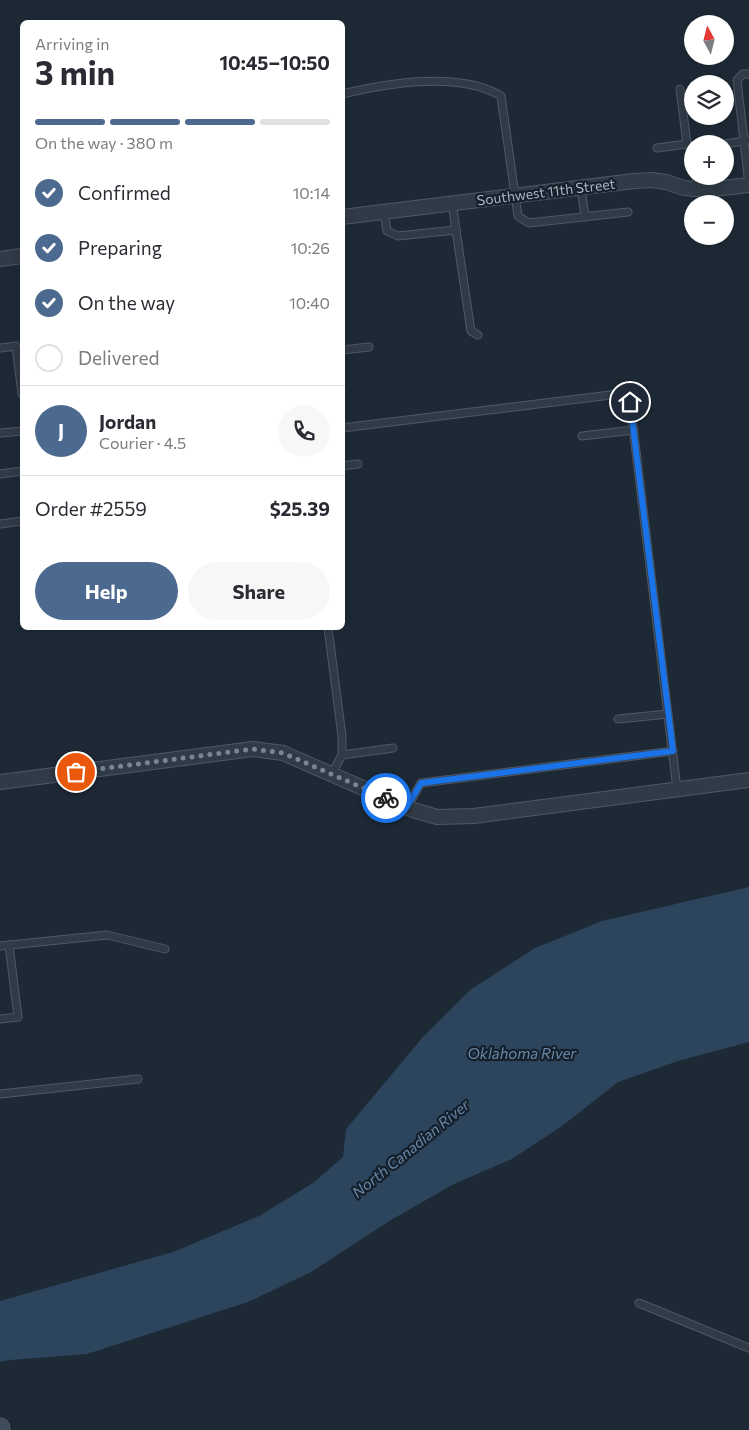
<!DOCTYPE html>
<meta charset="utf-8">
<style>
:root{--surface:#fff;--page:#f7f7f7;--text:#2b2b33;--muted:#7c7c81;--line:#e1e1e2;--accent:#4c698f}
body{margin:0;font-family:Commissioner,sans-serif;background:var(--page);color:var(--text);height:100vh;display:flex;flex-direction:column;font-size:19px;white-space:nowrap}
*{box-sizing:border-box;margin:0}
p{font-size:16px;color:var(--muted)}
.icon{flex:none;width:28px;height:28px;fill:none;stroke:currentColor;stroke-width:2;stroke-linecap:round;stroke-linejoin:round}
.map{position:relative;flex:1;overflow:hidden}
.side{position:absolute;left:20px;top:20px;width:325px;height:610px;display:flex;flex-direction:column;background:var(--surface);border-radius:8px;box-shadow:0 2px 12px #0003}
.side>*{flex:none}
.needle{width:32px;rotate:353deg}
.fabs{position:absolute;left:684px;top:15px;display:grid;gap:10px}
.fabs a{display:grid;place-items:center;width:50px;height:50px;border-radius:50%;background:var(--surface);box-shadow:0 2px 12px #0003;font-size:25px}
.pin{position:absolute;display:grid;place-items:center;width:42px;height:42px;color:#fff;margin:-21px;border:2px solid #fff;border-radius:50%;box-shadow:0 1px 5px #0007}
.courier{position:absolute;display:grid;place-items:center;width:50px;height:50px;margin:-25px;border:4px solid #1a73e8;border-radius:50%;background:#fff;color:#222;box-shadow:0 1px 6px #0007}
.overview em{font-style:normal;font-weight:700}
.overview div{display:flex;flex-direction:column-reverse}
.overview{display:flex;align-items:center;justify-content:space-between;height:85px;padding:0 15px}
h1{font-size:32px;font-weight:700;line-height:38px}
.bar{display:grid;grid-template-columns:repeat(4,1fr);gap:8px 5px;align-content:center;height:60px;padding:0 15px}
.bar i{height:6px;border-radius:4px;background:var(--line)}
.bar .on{background:var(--accent)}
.bar p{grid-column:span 4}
.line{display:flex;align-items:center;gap:12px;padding:0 15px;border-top:1px solid var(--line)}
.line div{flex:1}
.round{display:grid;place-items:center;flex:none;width:52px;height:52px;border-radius:26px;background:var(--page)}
ol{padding:0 15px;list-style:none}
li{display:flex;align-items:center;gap:15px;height:55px}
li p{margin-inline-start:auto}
li .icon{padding:5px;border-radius:50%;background:var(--accent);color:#fff;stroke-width:4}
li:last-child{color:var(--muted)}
li i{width:28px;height:28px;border:2px solid var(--line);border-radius:50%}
.primary-button{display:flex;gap:10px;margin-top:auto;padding:10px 15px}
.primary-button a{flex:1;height:58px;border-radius:30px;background:var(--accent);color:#fff;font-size:20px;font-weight:700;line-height:58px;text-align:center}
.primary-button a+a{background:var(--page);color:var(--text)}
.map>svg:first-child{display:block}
.water{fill:#2d445d}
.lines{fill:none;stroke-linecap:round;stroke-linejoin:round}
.service-casing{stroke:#4e5965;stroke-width:9}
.minor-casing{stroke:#4e5965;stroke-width:16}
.secondary-casing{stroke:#4e5965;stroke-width:21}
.service{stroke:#303b47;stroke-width:7}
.minor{stroke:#303b47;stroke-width:14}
.secondary{stroke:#3e4b5a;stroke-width:19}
.done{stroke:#798592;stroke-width:5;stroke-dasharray:0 9}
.route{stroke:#1a73e8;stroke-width:6}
.labels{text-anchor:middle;stroke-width:4.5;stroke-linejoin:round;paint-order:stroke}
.street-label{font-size:14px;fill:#aab6c4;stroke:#16202b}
.water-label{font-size:15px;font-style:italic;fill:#6789ab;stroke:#16202b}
</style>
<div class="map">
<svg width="749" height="1430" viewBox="0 0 749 1430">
<rect width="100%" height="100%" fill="#1d2a36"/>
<path class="water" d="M749 887V1042L678 1061 618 1082 562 1126 512 1159 454 1184 391 1220 311 1272 248 1302 87 1354 10 1360 0 1362V1301L173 1252 259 1216 313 1183 343 1157 346 1129 422 1038 470 990 535 948 602 921Z"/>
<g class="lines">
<g class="service-casing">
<g id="service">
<path d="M749 74H743L737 80 744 141 749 140"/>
<path d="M680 89 687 144"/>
<path d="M342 94C388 83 459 71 501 96L518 216 529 223 628 212"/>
<path d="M725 144 744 141 749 185"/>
<path d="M657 148 687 144 692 147"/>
<path d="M581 187 585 217"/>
<path d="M695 189 697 176"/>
<path d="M452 203 471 331 478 335"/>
<path d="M384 212 387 231 398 236 456 230"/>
<path d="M0 348 16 346 22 394"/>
<path d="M342 350 369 347"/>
<path d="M342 428 619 394 630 402 677 789"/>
<path d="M0 433 22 431"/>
<path d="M582 436 634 430"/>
<path d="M342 466 358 464"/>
<path d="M0 474 22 471"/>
<path d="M0 524 22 521"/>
<path d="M328 628 342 736V755L331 775"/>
<path d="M618 719 668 714"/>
<path d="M342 755 393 748"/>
<path d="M407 807 421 783 673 751"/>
<path d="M0 946 107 935 165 949"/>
<path d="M0 1019 18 1017 9 945"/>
<path d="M0 1094 138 1079"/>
<path d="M639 1303 749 1348"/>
</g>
</g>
<g class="minor-casing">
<g id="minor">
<path d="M342 217 634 181 651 180 666 182 684 188 706 190 749 185"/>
<path d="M0 259 22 256"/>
<path d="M0 782 253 749 283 753 413 810 437 817 474 816 749 780"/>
</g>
</g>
<g class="secondary-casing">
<path id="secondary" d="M0 1428V1430"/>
</g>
<use href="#service" class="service"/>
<use href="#minor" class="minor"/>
<use href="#secondary" class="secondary"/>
</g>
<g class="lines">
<path class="done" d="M76 772 253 749 283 753 386 798"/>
<path class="route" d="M386 798 407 807 421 783 673 751 630 402"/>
</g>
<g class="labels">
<g class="street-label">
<text transform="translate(546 192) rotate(-7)" y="5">Southwest 11th Street</text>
</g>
<g class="water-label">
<text x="522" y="1059">Oklahoma River</text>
<text transform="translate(411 1149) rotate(-39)" y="5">North Canadian River</text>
</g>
</g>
</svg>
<div class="fabs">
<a><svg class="needle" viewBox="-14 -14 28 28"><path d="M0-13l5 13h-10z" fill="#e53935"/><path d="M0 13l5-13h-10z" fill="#7c7c81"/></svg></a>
<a><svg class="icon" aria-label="layers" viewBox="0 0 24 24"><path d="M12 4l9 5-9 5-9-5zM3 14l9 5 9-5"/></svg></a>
<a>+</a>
<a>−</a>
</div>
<div class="pin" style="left:76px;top:772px;background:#ea580c"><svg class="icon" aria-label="bag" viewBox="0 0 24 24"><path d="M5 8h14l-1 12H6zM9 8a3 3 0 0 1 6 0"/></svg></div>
<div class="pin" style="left:630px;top:402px;background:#1f2937"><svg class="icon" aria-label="home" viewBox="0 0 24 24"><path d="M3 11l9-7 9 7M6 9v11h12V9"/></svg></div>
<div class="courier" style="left:386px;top:798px"><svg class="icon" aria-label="bike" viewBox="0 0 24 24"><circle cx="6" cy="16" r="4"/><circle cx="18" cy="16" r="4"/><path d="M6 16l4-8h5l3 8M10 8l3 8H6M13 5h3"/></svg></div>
<section class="side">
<div class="overview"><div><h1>3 min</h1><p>Arriving in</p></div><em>10:45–10:50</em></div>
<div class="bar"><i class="on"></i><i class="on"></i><i class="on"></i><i></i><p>On the way · 380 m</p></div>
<ol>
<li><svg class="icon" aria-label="check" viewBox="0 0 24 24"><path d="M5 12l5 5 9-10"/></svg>Confirmed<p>10:14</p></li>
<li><svg class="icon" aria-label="check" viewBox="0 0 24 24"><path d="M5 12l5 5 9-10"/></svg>Preparing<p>10:26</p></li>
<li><svg class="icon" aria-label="check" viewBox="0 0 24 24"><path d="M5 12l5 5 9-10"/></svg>On the way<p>10:40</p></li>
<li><i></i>Delivered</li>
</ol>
<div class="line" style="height:90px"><b class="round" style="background:var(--accent);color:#fff">J</b><div><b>Jordan</b><p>Courier · 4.5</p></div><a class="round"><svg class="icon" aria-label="phone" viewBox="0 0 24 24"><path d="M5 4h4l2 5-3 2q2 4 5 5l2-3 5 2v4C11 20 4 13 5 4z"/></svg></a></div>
<div class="line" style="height:65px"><div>Order #2559</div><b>$25.39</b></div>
<div class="primary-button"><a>Help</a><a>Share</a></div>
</section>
</div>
